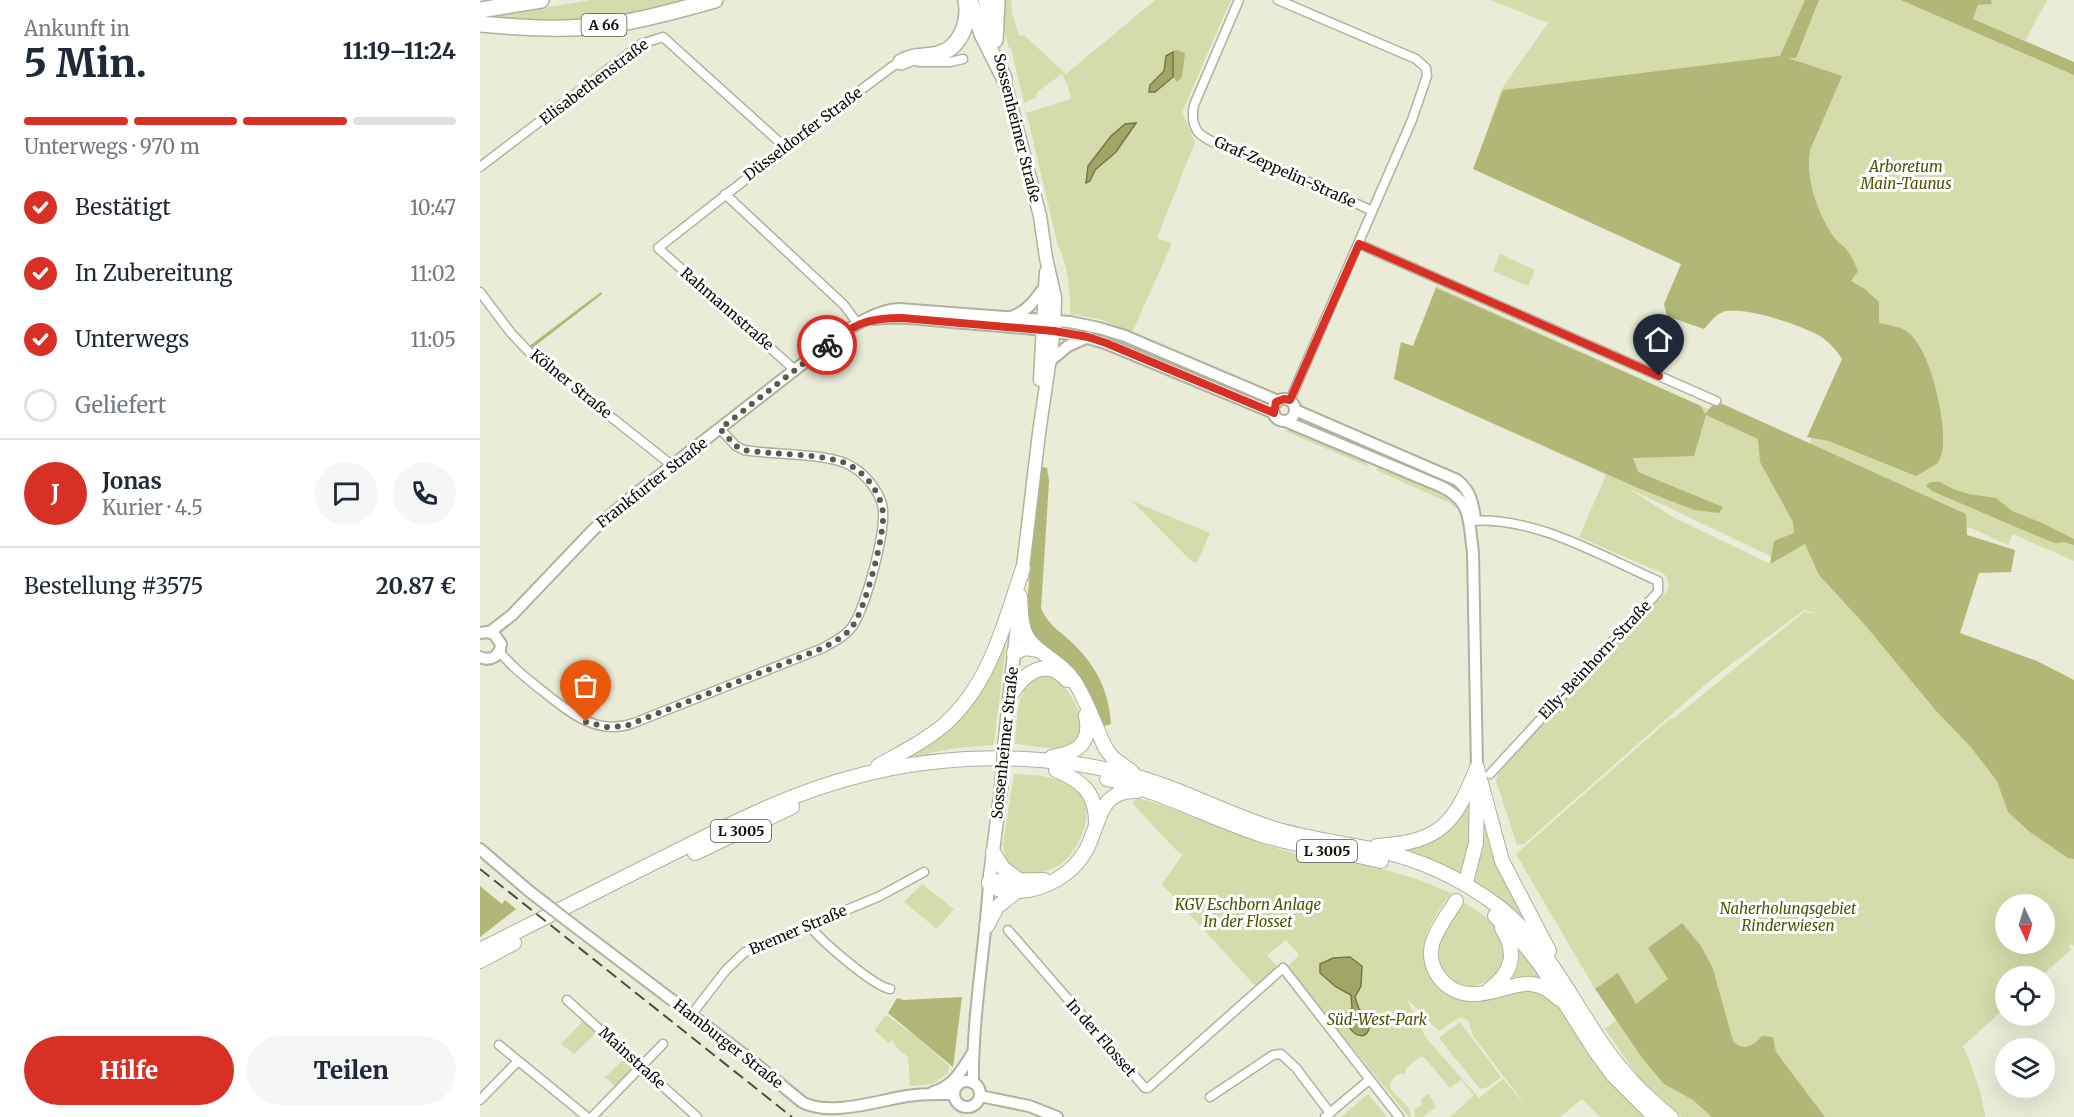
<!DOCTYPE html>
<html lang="de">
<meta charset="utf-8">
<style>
:root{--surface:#fff;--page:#f6f6f7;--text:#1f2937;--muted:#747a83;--line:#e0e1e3;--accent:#d93025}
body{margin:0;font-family:Merriweather,serif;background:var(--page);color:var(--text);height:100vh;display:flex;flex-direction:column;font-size:22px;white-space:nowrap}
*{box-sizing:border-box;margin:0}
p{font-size:20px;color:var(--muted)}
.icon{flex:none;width:33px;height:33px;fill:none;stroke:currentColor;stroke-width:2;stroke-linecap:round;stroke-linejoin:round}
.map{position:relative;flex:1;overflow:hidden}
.side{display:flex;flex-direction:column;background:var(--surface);width:480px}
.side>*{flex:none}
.needle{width:39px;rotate:176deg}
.tools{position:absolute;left:1515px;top:894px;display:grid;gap:12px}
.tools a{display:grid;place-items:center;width:60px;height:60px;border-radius:50%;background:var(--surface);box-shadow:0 6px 24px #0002;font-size:30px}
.pin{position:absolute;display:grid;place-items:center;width:51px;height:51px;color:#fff;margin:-62px -26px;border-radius:50% 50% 50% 0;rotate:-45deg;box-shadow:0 0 6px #0007}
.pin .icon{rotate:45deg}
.courier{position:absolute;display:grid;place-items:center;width:60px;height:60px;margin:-30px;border:4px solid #d93025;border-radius:50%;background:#fff;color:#222;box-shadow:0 2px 8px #0007}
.headline em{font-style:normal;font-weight:800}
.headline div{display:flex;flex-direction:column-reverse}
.headline{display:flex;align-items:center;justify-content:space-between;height:102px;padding:0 24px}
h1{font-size:39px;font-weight:800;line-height:45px}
.bar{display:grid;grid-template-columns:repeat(4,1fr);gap:9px 6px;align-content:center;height:72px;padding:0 24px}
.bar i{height:8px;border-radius:4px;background:var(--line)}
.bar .active{background:var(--accent)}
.bar p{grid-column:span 4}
.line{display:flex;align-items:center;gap:15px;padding:0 24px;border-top:2px solid var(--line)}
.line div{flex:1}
.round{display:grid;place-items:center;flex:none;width:63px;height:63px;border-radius:32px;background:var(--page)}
ol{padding:0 24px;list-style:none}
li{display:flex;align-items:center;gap:18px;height:66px}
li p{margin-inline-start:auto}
li .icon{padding:6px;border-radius:50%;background:var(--accent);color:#fff;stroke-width:4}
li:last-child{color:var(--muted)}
li i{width:33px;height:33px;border:3px solid var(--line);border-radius:50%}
.action{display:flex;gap:12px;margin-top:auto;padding:12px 24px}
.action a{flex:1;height:69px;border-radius:36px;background:var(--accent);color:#fff;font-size:24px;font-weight:800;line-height:69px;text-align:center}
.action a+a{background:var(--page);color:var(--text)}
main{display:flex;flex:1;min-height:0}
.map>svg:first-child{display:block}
.green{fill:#d5dbaa;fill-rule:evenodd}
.forest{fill:#b1b776}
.water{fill:#a0a665;stroke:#747848;stroke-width:1.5}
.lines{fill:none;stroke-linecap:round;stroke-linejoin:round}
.minor-casing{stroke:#afb29e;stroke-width:11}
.tertiary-casing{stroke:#afb29e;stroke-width:14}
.secondary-casing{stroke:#afb29e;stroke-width:15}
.trunk-casing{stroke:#afb29e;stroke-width:16}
.motorway-casing{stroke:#afb29e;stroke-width:18}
.minor{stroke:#fff;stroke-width:8}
.tertiary{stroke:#fff;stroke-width:10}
.secondary{stroke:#fff;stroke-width:12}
.trunk{stroke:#fff;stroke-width:14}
.motorway{stroke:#fff;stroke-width:15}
.rail{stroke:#4d4e44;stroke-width:2;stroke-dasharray:12 6;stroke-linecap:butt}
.tertiary-bridge-casing{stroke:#afb29e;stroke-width:14;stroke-linecap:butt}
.secondary-bridge-casing{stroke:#afb29e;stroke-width:15;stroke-linecap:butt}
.tertiary-bridge{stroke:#fff;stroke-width:10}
.secondary-bridge{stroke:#fff;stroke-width:12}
.done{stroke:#5a5a50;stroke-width:6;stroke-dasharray:0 10.8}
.route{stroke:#d93025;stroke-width:8}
.labels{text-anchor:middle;stroke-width:6;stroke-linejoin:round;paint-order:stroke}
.shield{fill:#fff;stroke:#555551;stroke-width:1.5}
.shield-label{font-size:14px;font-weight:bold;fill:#0c0c06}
.street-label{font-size:15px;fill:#0c0c06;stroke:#fff}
.park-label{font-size:15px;font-style:italic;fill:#4f5302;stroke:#fff}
</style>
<main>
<section class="side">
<div class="headline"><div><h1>5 Min.</h1><p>Ankunft in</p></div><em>11:19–11:24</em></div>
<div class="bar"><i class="active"></i><i class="active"></i><i class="active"></i><i></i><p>Unterwegs · 970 m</p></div>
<ol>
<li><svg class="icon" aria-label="check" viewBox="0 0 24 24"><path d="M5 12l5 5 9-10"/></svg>Bestätigt<p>10:47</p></li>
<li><svg class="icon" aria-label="check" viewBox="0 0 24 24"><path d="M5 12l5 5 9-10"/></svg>In Zubereitung<p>11:02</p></li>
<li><svg class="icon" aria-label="check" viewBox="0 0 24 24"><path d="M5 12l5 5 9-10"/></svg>Unterwegs<p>11:05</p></li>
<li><i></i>Geliefert</li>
</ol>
<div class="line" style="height:108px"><b class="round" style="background:var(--accent);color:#fff">J</b><div><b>Jonas</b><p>Kurier · 4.5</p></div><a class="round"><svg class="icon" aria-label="chat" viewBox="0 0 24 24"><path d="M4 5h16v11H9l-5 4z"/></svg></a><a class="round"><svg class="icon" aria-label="phone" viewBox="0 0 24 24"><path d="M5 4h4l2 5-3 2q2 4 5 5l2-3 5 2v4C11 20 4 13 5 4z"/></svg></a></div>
<div class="line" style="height:78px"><div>Bestellung #3575</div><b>20.87 €</b></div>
<div class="action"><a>Hilfe</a><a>Teilen</a></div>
</section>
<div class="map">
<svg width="1594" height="1117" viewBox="0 0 1594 1117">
<rect width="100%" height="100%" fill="#eaecd8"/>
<g class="green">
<path d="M111 0H212L123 19 70 23 8 17Z"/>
<path d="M521 0H531L532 13 539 36 544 35 586 74 675 0H751L702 112 715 142 677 238 692 243 652 333 623 320 590 314C590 291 589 267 578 246L531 48H529L522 23ZM582 74 588 86 591 99 546 113 544 103 556 97 557 92ZM645 124 626 161 615 170 608 166 631 136Z"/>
<path d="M1011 0H1433L1594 69V561L1533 534 1528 545 1493 529 1451 515 1345 575 1594 693V946L1592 944 1588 946 1592 949 1561 976H1526L1525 1008 1483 1046C1493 1069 1502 1092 1505 1117H1202L1159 1078 1125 1029 1137 1019 1118 987 1115 989 1036 854 1190 719 1194 718 1324 612 1339 614 1324 610 1234 677 1044 844 1037 845 1016 781 1020 769 1188 590C1191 576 1183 571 1170 568L1099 537 1126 475 914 379 921 342 933 346 956 286 1325 453 1380 336 997 160 1021 90 1068 23ZM1148 488 1288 555 1294 561 1290 564 1191 516ZM1526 904H1564V944H1526Z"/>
<path d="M1511 0H1567L1545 41 1493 19 1498 5 1511 4Z"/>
<path d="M1020 254 1055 270 1048 286 1013 271Z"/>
<path d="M597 326 620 331 697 362 694 366 629 338 596 330Z"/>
<path d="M818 414 975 482 980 488 815 420Z"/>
<path d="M810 427 886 461 887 466 805 431Z"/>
<path d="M902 466 967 495 980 511 970 503 896 470Z"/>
<path d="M652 501 730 533 717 563 710 560Z"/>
<path d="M527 637 514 743 512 745 475 748 417 760 445 744Z"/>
<path d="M564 675C592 681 618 734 586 746 574 751 549 745 535 744 537 718 535 684 564 675Z"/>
<path d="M534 774C552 775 581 776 596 788 618 807 601 847 583 862 570 872 556 875 540 875 527 864 525 861 523 844Z"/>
<path d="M993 787 990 838 982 873 948 859 909 848 940 845Z"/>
<path d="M658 798C709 811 756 837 806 851 833 859 861 861 888 866 917 872 944 881 971 893 955 917 933 943 949 972 980 1031 1022 973 1060 991 1079 999 1103 1046 1115 1064L1122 1068 1171 1117H1120L1102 1099 1080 1117H970L994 1095 981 1080 970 1088 944 1057H940L926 1068 925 1074H918C895 1093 931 1097 931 1117H929L807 967 819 955 806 940 787 955 798 968 777 988 682 884 703 854 698 852 652 803ZM926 998 959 1031 980 1017 988 1020 993 1036 1048 1108 1023 1079 999 1098 946 1038Z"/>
<path d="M1003 808 1058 936 1013 894 993 882Z"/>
<path d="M442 884 474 909 457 929 424 902Z"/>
<path d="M983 902C995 910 1010 918 1019 931 1043 967 989 1008 964 973 959 965 956 955 958 946 961 931 974 915 983 902Z"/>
<path d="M1031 938 1076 994 1019 985Z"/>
<path d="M406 1015 440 1040 469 1066 468 1073 453 1084 430 1086 428 1057 417 1048 412 1040 409 1043 395 1031 396 1028Z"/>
<path d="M104 1020 117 1032 94 1054 81 1044Z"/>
<path d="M980 1022 1021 1077 1008 1087 1000 1089 959 1038Z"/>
<path d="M148 1055 161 1067 139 1090 125 1077Z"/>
<path d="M888 1094 907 1117H861Z"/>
<path d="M949 1094 956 1107 943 1117H935L934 1109 941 1106V1099Z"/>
</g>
<g class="forest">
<path d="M1325 0H1339L1316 58H1308L1362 76 1330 150C1325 179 1338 213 1353 236 1357 242 1363 245 1367 250 1371 255 1375 264 1378 271L1371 281 1385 289 1399 302V323C1411 326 1421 326 1430 334 1451 353 1465 417 1463 445 1463 451 1460 458 1458 463L1436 476 1349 441 1327 437 1362 359C1357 351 1351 344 1343 338 1328 327 1257 303 1241 313 1234 316 1229 324 1224 329L1187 316 1184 304 1201 264 993 169 1023 90 1300 56Z"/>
<path d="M1421 0H1511L1512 4 1498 5 1493 19 1594 62V75Z"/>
<path d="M696 50 705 53 702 77 697 82 693 77V52Z"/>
<path d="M956 288 1221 406 1225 414 1236 401 1486 514 1487 535 1535 550 1531 572 1499 573 1480 633 1557 661 1594 680V859L1588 858 1550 832 1528 812 1517 781 1490 746 1458 713 1385 625 1339 575 1325 544 1290 564 1294 541 1314 533 1313 522 1280 462 1278 439 1226 415 1214 456 1153 458 1158 472 1243 507 1239 513 1214 510 1158 488 914 379 921 342 933 346Z"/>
<path d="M121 292 122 294 50 350 48 347Z"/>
<path d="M562 467 567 468 569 481 561 608C566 622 578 630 588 639 614 662 629 689 631 724L624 726 621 724 553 637 546 619 558 470Z"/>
<path d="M1450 482H1460L1475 490 1489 494 1516 498 1532 511 1562 523 1594 539V545L1583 542 1575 543 1557 536 1452 491 1446 486Z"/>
<path d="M0 886 22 904 25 900 36 909 0 937Z"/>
<path d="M1202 923 1221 946 1233 969 1253 1041C1263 1052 1274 1046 1282 1036L1293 1037 1296 1052 1345 1117H1232L1213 1100 1184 1084 1163 1059 1115 989 1138 973 1156 1004 1188 979 1168 948Z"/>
<path d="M482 997 473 1067 408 1013 417 998 424 1000Z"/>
</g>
<g class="water">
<path d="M693 52V77L675 92H669L670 85 684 71 686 56Z"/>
<path d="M656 123 636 152 615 170 610 181 606 183 608 166 631 136 645 124Z"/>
<path d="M870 957 882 966 881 986 875 997 879 1009 886 1014C899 1044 866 1042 866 1013L872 1008 871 995 856 987 840 973V964L853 958Z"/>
</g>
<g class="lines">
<g class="minor-casing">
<g id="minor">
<path d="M759 0 714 105C712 115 712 124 718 132 728 143 758 152 773 158 813 175 853 192 892 211"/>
<path d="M798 0 936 59 946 68 947 76 932 120 810 400"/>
<path d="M439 62H470L483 59"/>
<path d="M0 167 161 44 183 37 306 148"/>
<path d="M245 194 364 305 378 324"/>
<path d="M879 244 1236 401"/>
<path d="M0 292 31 333 50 353 193 466"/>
<path d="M315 370 178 248 362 104 413 66 423 62"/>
<path d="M989 521C1053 515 1121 556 1178 581V592L1010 774"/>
<path d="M19 651C31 666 45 677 60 689 88 711 116 737 154 723L343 648C353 642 365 637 372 627 386 607 408 527 402 504 397 488 385 474 371 466 351 453 291 455 264 450L256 446 240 429"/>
<path d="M329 925C340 940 393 986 410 989"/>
<path d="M528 930 665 1088H668L803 968 919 1117"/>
<path d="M87 1000 217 1117"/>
<path d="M212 1014 246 970 265 952 400 896 444 872"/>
<path d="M19 1045 107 1117"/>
<path d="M730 1097 793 1055 801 1054 816 1068 850 1113"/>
<path d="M0 1100 38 1061"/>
<path d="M112 1117 183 1044"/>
<path d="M845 1117 889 1080"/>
</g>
</g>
<g class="tertiary-casing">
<g id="tertiary">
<path d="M531 317C547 312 556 299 565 286"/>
<path d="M393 319C423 315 455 321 485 323 532 327 580 329 625 343L794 413"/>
<path d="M570 361 588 346 608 337"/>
<circle cx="804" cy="410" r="11"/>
<path d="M815 410 977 480C990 490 993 503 995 519"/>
<path d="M805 421 960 486C993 501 988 520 993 552L997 768"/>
<path d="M10 632 32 615 114 529 154 495 361 334C378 323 398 310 419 309L590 322 619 328 645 336 798 401"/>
<path d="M0 633 7 632 14 634 21 644C20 656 11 662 0 657"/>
<path d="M0 849 49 891"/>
<path d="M93 925 271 1060 322 1102C349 1117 397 1101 427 1096 443 1093 458 1094 474 1094"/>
<circle cx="487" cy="1094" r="13"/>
<path d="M493 1083C492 1017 505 950 509 883"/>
<path d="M453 1092C473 1087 482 1070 492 1054"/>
<path d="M500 1096 549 1106 577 1117"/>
</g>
</g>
<g class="secondary-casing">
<g id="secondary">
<path d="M505 0 512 31"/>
<path d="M522 71 560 216 566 258 575 297 574 331 559 433 542 576"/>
<path d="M560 380 566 272"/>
<path d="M525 739 538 614"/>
<path d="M509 883 521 788"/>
</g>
</g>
<g class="trunk-casing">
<g id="trunk">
<path d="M540 596C541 608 540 621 545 633 553 652 581 661 594 681 608 702 615 727 626 749L633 758 652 772"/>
<path d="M534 653 545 648 559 650"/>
<path d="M530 697C542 675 565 655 587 680"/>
<path d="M572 757C598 753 612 743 606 715"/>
<path d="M398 766C421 753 445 741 465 724 510 684 525 622 543 568"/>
<path d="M997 768 1022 861 1069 951"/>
<path d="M576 770C602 781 616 792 616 823"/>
<path d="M627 779C681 791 728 817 779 834 819 847 861 851 901 861"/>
<path d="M897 846C961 842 974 824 997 768"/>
<path d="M513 852 523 868 539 880"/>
<path d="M215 853 312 807"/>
<path d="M987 878 996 843 997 791"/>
<path d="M509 883C518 892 528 892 540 891 566 889 591 875 605 852 620 827 617 789 657 791"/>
<path d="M509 883 519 881 564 880"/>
<path d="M976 901C969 913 958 927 953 941 944 967 966 995 993 994 1027 994 1049 968 1079 999"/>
<path d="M1015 916 1043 943 1060 964 1114 1049 1133 1075 1175 1117"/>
<path d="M507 926 517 907 537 891"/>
<path d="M0 950C59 920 118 891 177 861 222 839 266 815 313 797 417 756 526 748 635 771 691 783 741 812 795 829 828 839 862 843 896 850 940 859 982 879 1019 907 1065 943 1089 995 1121 1042 1140 1070 1164 1096 1191 1117"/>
<path d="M0 961 34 943"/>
<path d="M1010 989C1033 972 1037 952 1022 928"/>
</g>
</g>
<g class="motorway-casing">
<g id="motorway">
<path d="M491 3 502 34 524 78"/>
<path d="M0 10 61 0"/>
<path d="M0 24C44 28 91 31 135 24 169 19 202 9 235 0"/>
<path d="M515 40 517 0"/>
<path d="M421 62C432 55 445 57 458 54 481 48 490 21 486 0"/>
</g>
</g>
<use href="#minor" class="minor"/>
<use href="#tertiary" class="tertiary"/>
<use href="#secondary" class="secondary"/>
<use href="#trunk" class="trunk"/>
<use href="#motorway" class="motorway"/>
<path class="rail" d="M0 869 312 1117"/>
<g class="tertiary-bridge-casing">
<path id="tertiary-bridge" d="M49 891 93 925"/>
</g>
<g class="secondary-bridge-casing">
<path id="secondary-bridge" d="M521 788 525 739"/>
</g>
<use href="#tertiary-bridge" class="tertiary-bridge"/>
<use href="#secondary-bridge" class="secondary-bridge"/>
</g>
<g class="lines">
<path class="done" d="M106 722 127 727 146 726 343 648C353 642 365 637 372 627 385 610 405 534 403 513 401 494 388 476 371 466 350 453 292 455 264 450L256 446 240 429 347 345"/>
<path class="route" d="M347 345C375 324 386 318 422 318L574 331 608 337 626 343 794 413 796 402 804 399 810 400 879 244 1179 376"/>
</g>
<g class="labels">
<g class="shield">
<rect x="101.5" y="14" width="45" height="22" rx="4.5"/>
<rect x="231" y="820" width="60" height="22" rx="4.5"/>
<rect x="817" y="840" width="60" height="22" rx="4.5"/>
</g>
<g class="shield-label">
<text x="124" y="30">A 66</text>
<text x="261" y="836">L 3005</text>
<text x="847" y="856">L 3005</text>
</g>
<g class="street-label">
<text transform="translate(114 82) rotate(-37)" y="5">Elisabethenstraße</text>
<text transform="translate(537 128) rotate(76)" y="5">Sossenheimer Straße</text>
<text transform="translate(323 134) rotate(-37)" y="5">Düsseldorfer Straße</text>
<text transform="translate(805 172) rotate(24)" y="5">Graf-Zeppelin-Straße</text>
<text transform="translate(247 309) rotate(41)" y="5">Rahmannstraße</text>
<text transform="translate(91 384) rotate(39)" y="5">Kölner Straße</text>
<text transform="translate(172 483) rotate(-38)" y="5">Frankfurter Straße</text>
<text transform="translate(1115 660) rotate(-47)" y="5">Elly-Beinhorn-Straße</text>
<text transform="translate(525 743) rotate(-84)" y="5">Sossenheimer Straße</text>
<text transform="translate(318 930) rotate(-23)" y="5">Bremer Straße</text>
<text transform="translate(621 1038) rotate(49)" y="5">In der Flosset</text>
<text transform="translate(248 1044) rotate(38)" y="5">Hamburger Straße</text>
<text transform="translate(152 1058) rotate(42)" y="5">Mainstraße</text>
</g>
<g class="park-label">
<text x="1426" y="172">Arboretum<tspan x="1426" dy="17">Main-Taunus</tspan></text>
<text x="768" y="910">KGV Eschborn Anlage<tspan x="768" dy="17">In der Flosset</tspan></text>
<text x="1308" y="914">Naherholungsgebiet<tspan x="1308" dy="17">Rinderwiesen</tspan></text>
<text x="897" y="1025">Süd-West-Park</text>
</g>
</g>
</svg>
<div class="tools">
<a><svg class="needle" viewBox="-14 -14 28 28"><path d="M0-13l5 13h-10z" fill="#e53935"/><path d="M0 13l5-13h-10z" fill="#747a83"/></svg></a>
<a><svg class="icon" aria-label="locate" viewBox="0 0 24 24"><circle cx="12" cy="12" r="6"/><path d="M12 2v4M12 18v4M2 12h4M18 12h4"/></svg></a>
<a><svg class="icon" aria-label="layers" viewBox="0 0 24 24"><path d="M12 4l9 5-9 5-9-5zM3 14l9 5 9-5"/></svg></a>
</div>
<div class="pin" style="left:106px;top:722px;background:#ea580c"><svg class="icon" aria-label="bag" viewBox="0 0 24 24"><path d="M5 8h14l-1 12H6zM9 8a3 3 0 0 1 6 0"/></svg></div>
<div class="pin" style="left:1179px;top:376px;background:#1f2937"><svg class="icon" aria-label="home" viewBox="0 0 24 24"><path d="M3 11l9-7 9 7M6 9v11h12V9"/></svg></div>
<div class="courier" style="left:347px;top:345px"><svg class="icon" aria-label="bike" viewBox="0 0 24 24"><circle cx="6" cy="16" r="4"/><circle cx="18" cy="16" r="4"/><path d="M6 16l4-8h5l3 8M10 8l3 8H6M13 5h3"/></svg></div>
</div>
</main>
